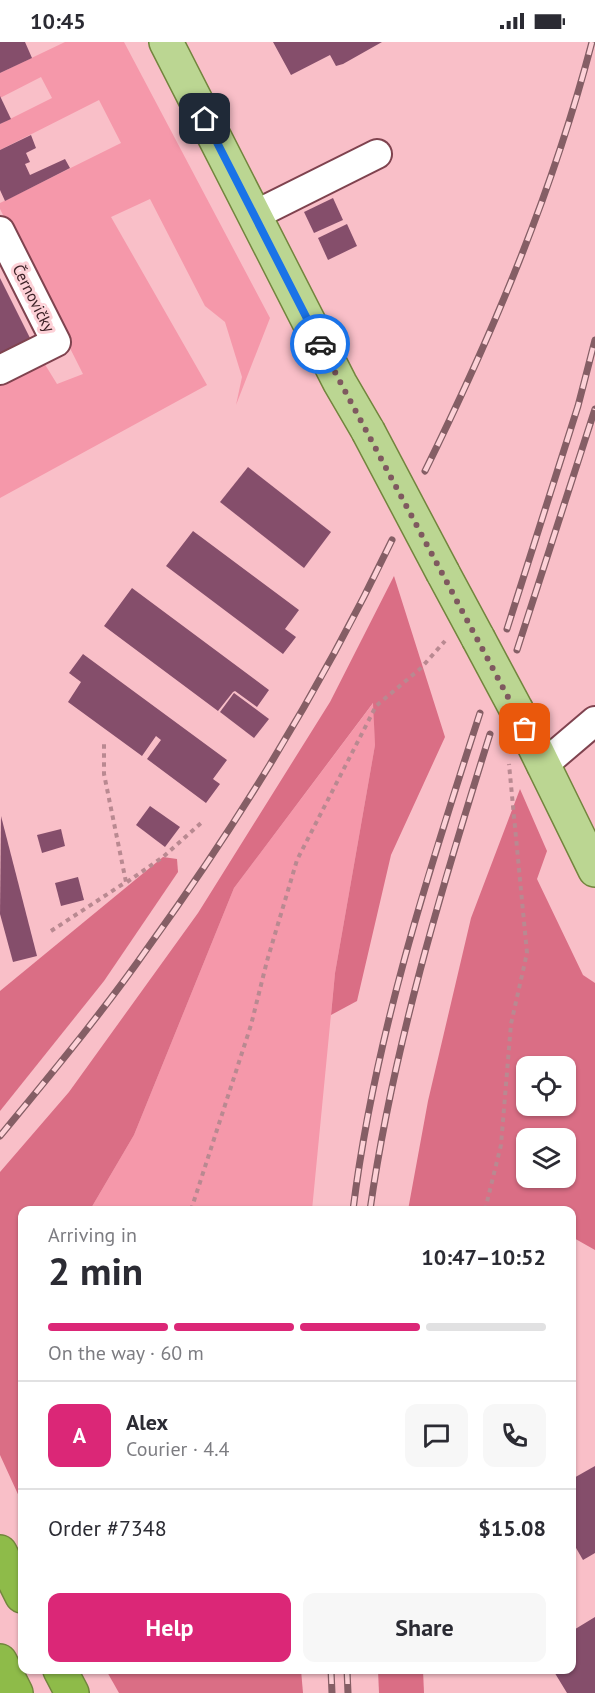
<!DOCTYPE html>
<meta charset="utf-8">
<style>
:root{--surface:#fff;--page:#f7f7f7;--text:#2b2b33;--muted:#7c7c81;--line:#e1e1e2;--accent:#db2777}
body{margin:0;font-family:"PT Sans",sans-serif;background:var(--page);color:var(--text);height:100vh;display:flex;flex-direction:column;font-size:22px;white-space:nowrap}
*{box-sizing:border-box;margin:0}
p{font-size:20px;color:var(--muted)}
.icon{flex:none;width:33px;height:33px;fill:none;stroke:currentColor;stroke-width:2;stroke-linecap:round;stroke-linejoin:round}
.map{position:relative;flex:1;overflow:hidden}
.panel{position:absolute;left:18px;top:1164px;width:558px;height:468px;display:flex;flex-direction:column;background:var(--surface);border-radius:12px;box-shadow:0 2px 4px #0004}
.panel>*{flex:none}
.fabs{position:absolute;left:516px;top:1014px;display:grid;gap:12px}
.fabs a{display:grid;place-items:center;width:60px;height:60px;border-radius:12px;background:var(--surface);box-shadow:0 2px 4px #0004;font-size:30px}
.pin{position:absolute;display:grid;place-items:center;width:51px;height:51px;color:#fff;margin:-26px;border-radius:12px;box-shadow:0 3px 9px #0006}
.courier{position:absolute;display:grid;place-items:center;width:60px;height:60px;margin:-30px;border:4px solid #1a73e8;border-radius:50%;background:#fff;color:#222;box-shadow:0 2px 8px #0007}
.head em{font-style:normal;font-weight:700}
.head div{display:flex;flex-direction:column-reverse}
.head{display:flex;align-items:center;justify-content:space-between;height:102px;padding:0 30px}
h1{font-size:39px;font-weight:700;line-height:45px}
.bar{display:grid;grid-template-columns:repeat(4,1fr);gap:9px 6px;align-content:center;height:72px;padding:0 30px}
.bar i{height:8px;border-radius:4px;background:var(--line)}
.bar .on{background:var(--accent)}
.bar p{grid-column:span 4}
.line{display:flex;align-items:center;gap:15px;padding:0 30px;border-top:2px solid var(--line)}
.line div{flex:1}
.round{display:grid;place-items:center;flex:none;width:63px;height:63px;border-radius:12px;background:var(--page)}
.action{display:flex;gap:12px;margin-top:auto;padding:12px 30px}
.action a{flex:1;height:69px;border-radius:12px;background:var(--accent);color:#fff;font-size:24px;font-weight:700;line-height:69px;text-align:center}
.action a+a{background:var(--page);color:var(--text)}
.status{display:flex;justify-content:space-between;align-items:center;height:42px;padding:0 30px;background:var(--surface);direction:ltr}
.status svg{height:16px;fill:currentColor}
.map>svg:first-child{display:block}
.green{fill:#f598aa}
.forest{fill:#da6e85;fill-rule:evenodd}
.building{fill:#854e6b}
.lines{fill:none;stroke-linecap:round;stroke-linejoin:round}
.minor-casing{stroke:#7f434f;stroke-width:32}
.major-casing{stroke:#72853d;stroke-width:36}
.highway-casing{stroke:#72853d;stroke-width:36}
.path{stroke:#b98991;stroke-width:4;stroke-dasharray:4.5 4.5;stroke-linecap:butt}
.minor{stroke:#fff;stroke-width:28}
.major{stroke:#bbd692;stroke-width:33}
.highway{stroke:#8ebb49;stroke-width:33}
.rail-casing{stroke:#855e65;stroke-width:7}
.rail{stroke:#fdd1d7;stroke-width:4.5;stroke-dasharray:14;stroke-linecap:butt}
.major-bridge-casing{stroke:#72853d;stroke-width:36;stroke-linecap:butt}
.major-bridge{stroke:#bbd692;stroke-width:33}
.done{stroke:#7f595f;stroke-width:6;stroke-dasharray:0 10.8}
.route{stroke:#1a73e8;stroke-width:8}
.labels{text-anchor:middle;stroke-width:6;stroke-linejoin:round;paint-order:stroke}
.street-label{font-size:16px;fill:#3d2227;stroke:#fdd1d7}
</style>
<div class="status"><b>10:45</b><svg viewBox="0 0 49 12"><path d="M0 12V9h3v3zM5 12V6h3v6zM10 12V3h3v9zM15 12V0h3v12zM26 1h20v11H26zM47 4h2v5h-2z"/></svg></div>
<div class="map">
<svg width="595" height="1651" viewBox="0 0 595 1651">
<rect width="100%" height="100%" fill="#f9bfc8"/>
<g class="green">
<path d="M65 0H124L270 276 236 363 242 335 225 280 205 264 150 157 111 175 207 343 0 456V337L41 316 57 342 83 332 0 167V161L121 101 99 58 0 108V82L52 56 41 35 0 56V31Z"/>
<path d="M374 660 375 703 335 931 312 1168H90L134 1093 234 846Z"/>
</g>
<g class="forest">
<path d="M394 534 445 695 391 813 357 959 331 973 335 931 375 703 373 661 234 846 134 1093 90 1168H22V1461L0 1413V1130L69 1050 198 871 330 660Z"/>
<path d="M520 747 547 809 537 837 583 933 595 941V1208L572 1195V1168H408L428 1059 471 876ZM566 1024V1064H526V1024ZM566 1096V1136H526V1096Z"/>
<path d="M163 815 177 817 178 830 104 939 0 1069V949Z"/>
<path d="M106 1628H301L303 1651H119Z"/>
<path d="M378 1628H423L424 1651H379Z"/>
</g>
<g class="building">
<path d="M0 0H25L32 16 0 31Z"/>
<path d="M273 0H382L343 22 336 24 330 13 291 33Z"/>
<path d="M0 54 11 77 0 82Z"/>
<path d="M31 93 36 106 26 111 30 120 25 122 30 133 65 117 70 126 5 159 0 148V108Z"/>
<path d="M333 156 343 178 314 191 304 170Z"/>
<path d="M347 182 357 204 328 218 318 196Z"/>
<path d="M0 236 33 302 0 318Z"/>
<path d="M248 425 331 490 304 526 220 460Z"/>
<path d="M193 489 299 568 285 587 296 595 283 612 166 524Z"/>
<path d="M132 546 269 648 257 665 235 649 233 650 218 669 104 584Z"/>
<path d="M83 612 227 718 213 737 220 742 206 761 147 717 161 698 156 694 142 714 68 660 81 640 69 631Z"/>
<path d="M234 651 269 677 254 696 220 670Z"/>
<path d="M150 764 180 785 165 805 136 783Z"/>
<path d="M1 774 37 914 13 920 0 872Z"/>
<path d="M61 787 65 804 42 811 37 793Z"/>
<path d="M78 835 84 858 61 864 55 841Z"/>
<path d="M595 1424V1511L583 1518 572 1499V1437Z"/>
<path d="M595 1575V1651H567L553 1628H572V1589Z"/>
</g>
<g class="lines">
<g class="minor-casing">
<g id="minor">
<path d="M255 173 377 112"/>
<path d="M0 189 56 300 0 328"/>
<path d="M542 724 595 679"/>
</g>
</g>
<g class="major-casing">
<g id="major">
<path d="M166 0 340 341 368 389"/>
<path d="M443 531 478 596"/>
<path d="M517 669 595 828"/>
</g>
</g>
<g class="highway-casing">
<g id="highway">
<path d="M0 1510 22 1554"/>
<path d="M0 1619 16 1651"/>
<path d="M60 1628 72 1651"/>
</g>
</g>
<g class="path">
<path d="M127 840 163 815 201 781"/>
<path d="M51 889 126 840 104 732V700"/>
<path d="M191 1168 251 983 267 919 297 818 376 664 421 626 445 599"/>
<path d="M485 1168 501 1103 511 982 527 911 509 722"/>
</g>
<use href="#minor" class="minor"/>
<use href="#major" class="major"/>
<use href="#highway" class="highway"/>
<g class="rail-casing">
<g id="rail">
<path d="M425 429C493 291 553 149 592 0"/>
<path d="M507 587 578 364 595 298"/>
<path d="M517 608 595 367"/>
<path d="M0 1094C51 1032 103 970 149 904 241 777 324 640 392 498"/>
<path d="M353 1168C374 998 427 834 480 671"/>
<path d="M370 1168C393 1006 441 848 490 692"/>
<path d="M331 1628 332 1651"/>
<path d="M347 1628 348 1651"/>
</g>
</g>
<use href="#rail" class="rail"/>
<g class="major-bridge-casing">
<g id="major-bridge">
<path d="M368 389 443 531"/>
<path d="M478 596 517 669"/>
</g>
</g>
<use href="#major-bridge" class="major-bridge"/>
</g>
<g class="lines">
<path class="done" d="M320 302 525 687"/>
<path class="route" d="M205 77 320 302"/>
</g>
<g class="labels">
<g class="street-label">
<text transform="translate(34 256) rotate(63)" y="6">Černovičky</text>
</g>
</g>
</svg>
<div class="fabs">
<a><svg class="icon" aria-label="locate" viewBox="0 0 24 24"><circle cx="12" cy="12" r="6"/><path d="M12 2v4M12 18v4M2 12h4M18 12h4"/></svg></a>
<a><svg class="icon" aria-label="layers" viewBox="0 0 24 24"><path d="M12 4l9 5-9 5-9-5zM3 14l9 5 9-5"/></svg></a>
</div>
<div class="pin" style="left:525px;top:687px;background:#ea580c"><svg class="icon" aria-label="bag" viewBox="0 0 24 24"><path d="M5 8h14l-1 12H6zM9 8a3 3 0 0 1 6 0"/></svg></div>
<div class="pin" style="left:205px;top:77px;background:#1f2937"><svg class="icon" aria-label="home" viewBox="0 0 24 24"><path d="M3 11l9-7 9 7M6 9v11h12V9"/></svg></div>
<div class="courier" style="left:320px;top:302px"><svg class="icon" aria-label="car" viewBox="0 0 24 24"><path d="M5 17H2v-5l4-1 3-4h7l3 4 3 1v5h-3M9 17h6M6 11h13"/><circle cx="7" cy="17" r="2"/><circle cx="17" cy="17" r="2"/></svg></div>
<section class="panel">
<div class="head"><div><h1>2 min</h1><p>Arriving in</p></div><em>10:47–10:52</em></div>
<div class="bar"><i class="on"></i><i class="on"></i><i class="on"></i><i></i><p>On the way · 60 m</p></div>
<div class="line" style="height:108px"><b class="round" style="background:var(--accent);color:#fff">A</b><div><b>Alex</b><p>Courier · 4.4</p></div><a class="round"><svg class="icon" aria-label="chat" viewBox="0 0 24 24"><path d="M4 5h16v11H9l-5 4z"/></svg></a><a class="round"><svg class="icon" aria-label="phone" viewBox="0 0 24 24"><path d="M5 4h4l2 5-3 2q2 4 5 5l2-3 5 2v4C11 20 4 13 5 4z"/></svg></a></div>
<div class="line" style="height:78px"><div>Order #7348</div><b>$15.08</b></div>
<div class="action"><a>Help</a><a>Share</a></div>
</section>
</div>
